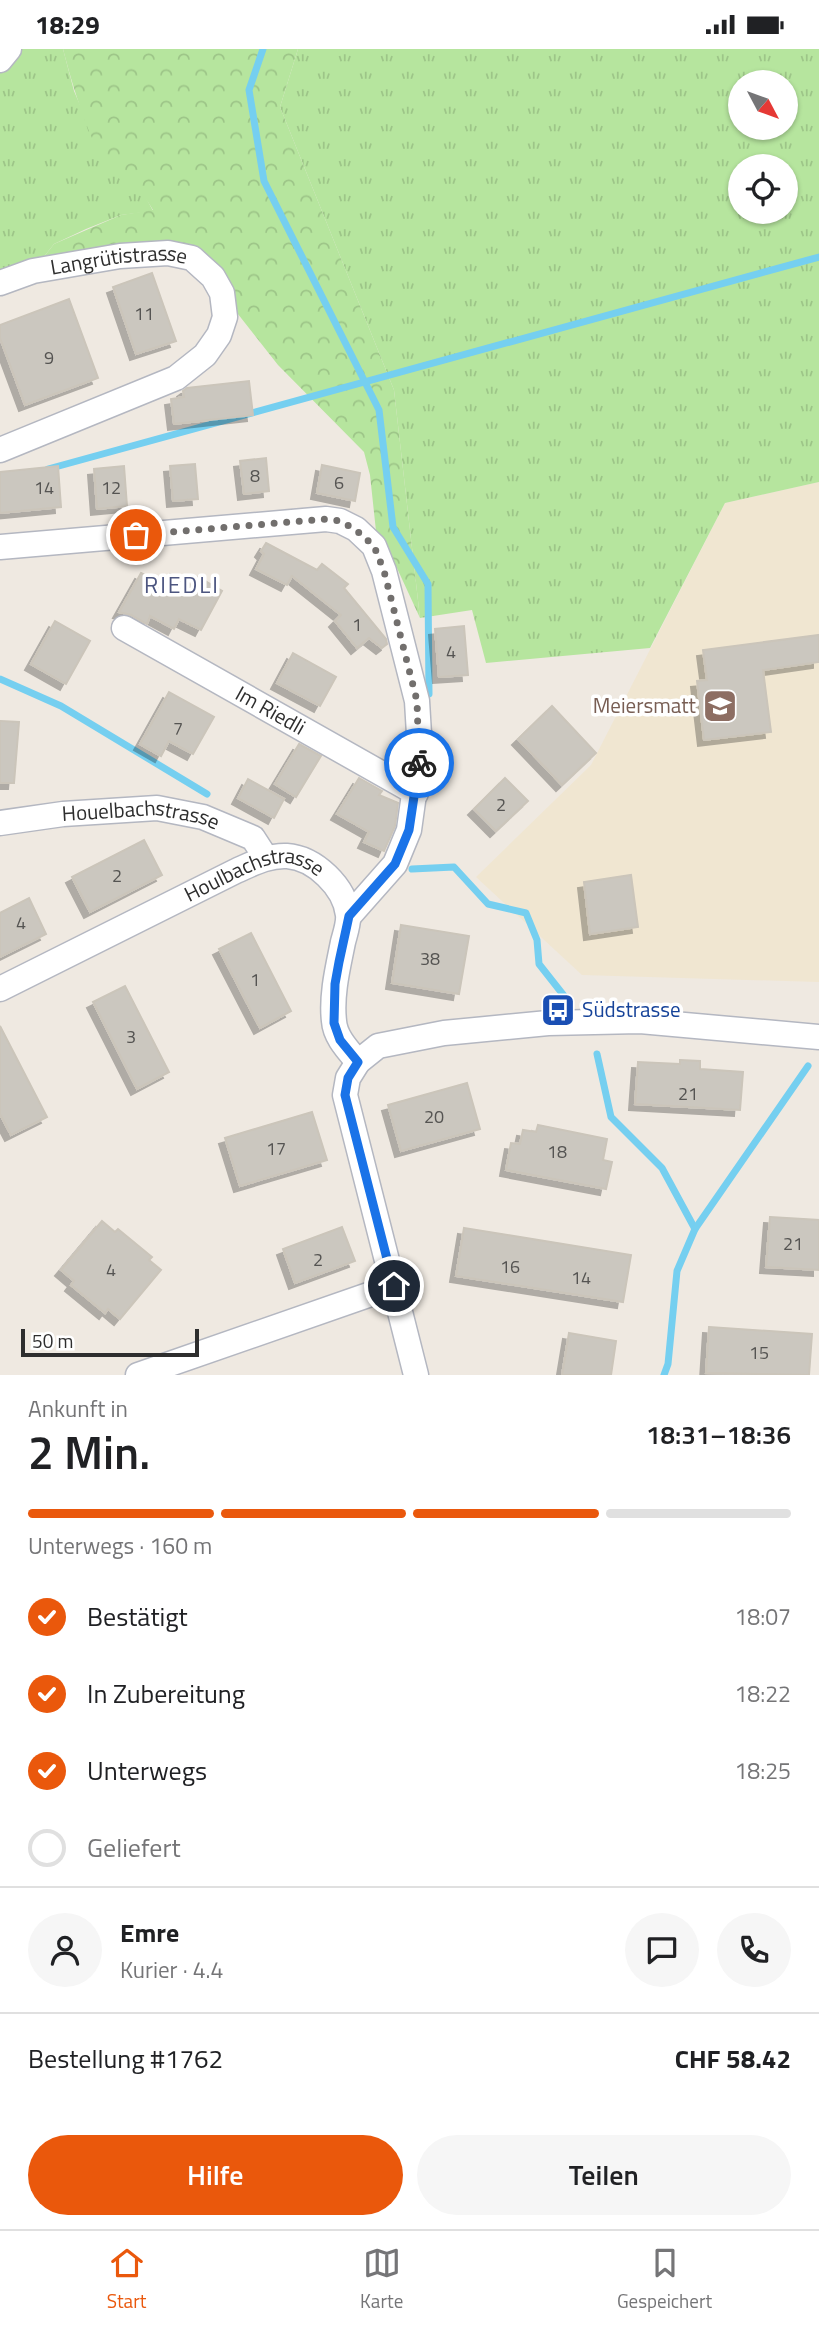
<!DOCTYPE html>
<html lang="de">
<meta charset="utf-8">
<style>
:root{--surface:#fff;--page:#f6f6f6;--text:#202124;--muted:#757577;--line:#e0e0e0;--accent:#ea580c}
body{margin:0;font-family:"Titillium Web",sans-serif;background:var(--page);color:var(--text);height:100vh;display:flex;flex-direction:column;font-size:26px;white-space:nowrap}
*{box-sizing:border-box;margin:0}
p{font-size:23px;color:var(--muted)}
.icon{flex:none;width:38px;height:38px;fill:none;stroke:currentColor;stroke-width:2;stroke-linecap:round;stroke-linejoin:round}
.map{position:relative;height:1326px;overflow:hidden}
.sheet{display:flex;flex-direction:column;background:var(--surface);flex:1}
.sheet>*{flex:none}
.needle{width:46px;rotate:131deg}
.buttons{position:absolute;left:728px;top:21px;display:grid;gap:14px}
.buttons a{display:grid;place-items:center;width:70px;height:70px;border-radius:50%;background:var(--surface);box-shadow:0 2px 5px #0004;font-size:35px}
.scale{position:absolute;left:21px;bottom:18px;width:178px;box-sizing:border-box;padding-left:7px;border:4px solid #2e2e2e;border-top:0;font-size:19px;line-height:24px;white-space:nowrap;color:#2e2e2e;-webkit-text-stroke:5px #fff;paint-order:stroke}
.pin{position:absolute;display:grid;place-items:center;width:60px;height:60px;color:#fff;margin:-30px;border:4px solid #fff;border-radius:50%;box-shadow:0 2px 7px #0007}
.courier{position:absolute;display:grid;place-items:center;width:70px;height:70px;margin:-35px;border:5px solid #1a73e8;border-radius:50%;background:#fff;color:#222;box-shadow:0 2px 9px #0007}
.head em{font-style:normal;font-weight:600}
.head div{display:flex;flex-direction:column-reverse}
.head{display:flex;align-items:center;justify-content:space-between;height:119px;padding:0 28px}
h1{font-size:46px;font-weight:600;line-height:52px}
.bar{display:grid;grid-template-columns:repeat(4,1fr);gap:10px 7px;align-content:center;height:84px;padding:0 28px}
.bar i{height:9px;border-radius:5px;background:var(--line)}
.bar .current{background:var(--accent)}
.bar p{grid-column:span 4}
.line{display:flex;align-items:center;gap:18px;padding:0 28px;border-top:2px solid var(--line)}
.line div{flex:1}
.round{display:grid;place-items:center;flex:none;width:74px;height:74px;border-radius:37px;background:var(--page)}
ol{padding:0 28px;list-style:none}
li{display:flex;align-items:center;gap:21px;height:77px}
li p{margin-inline-start:auto}
li .icon{padding:7px;border-radius:50%;background:var(--accent);color:#fff;stroke-width:4}
li:last-child{color:var(--muted)}
li i{width:38px;height:38px;border:4px solid var(--line);border-radius:50%}
.primary-button{display:flex;gap:14px;margin-top:auto;padding:14px 28px}
.primary-button a{flex:1;height:80px;border-radius:42px;background:var(--accent);color:#fff;font-size:28px;font-weight:600;line-height:80px;text-align:center}
.primary-button a+a{background:var(--page);color:var(--text)}
.status{display:flex;justify-content:space-between;align-items:center;height:49px;padding:0 35px;background:var(--surface);direction:ltr}
.status svg{height:19px;fill:currentColor}
.dock{display:flex;justify-content:space-around;align-items:center;height:98px;border-top:2px solid var(--line);background:var(--surface);font-size:19px;color:var(--muted)}
.dock a{display:grid;justify-items:center;gap:4px}
.dock .current{color:var(--accent)}
.map>svg:first-child{display:block}
.education{fill:#f0e6d1}
.grass{fill:url(#grass-tufts);fill-rule:evenodd}
.forest{fill:url(#forest-crowns)}
.lines{fill:none;stroke-linecap:round;stroke-linejoin:round}
.stream{stroke:#75cff0;stroke-width:7}
.building{fill:#cbc7bf;stroke:#cbc5ba;stroke-width:2;filter:url(#shadow)}
.street-casing{stroke:#b4b7c1;stroke-width:27}
.street{stroke:#fff;stroke-width:24}
.done{stroke:#726f6d;stroke-width:7;stroke-dasharray:0 12.6}
.route{stroke:#1a73e8;stroke-width:9}
.labels{text-anchor:middle;stroke-width:7;stroke-linejoin:round;paint-order:stroke}
.number-label{font-size:18px;fill:#555452}
.street-label{font-size:21px;fill:#2e2e2e;stroke:#fff}
.education-label{font-size:21px;fill:#785e54;stroke:#fff;text-anchor:end}
.transit-label{font-size:21px;fill:#164399;stroke:#fff;text-anchor:start}
.neighbourhood-label{font-size:23px;letter-spacing:2px;fill:#4d5680;stroke:#fff}
</style>
<div class="status"><b>18:29</b><svg viewBox="0 0 49 12"><path d="M0 12V9h3v3zM5 12V6h3v6zM10 12V3h3v9zM15 12V0h3v12zM26 1h20v11H26zM47 4h2v5h-2z"/></svg></div>
<div class="map">
<svg width="819" height="1326" viewBox="0 0 819 1326">
<defs>
<pattern id="grass-tufts" width="24" height="20" patternUnits="userSpaceOnUse" patternTransform="scale(1.75)"><rect width="24" height="20" fill="#b6e59e"/><path d="M3 7l-1-3M5 7V3M7 7l1-3M15 17l-1-3M17 17v-4M19 17l1-3" fill="none" stroke="#9dc588"/></pattern>
<pattern id="forest-crowns" width="20" height="18" patternUnits="userSpaceOnUse" patternTransform="scale(1.75)"><rect width="20" height="18" fill="#b6e59e"/><path d="M2 6a3 3 0 1 1 6 0M12 15a3 3 0 1 1 6 0" fill="none" stroke="#9dc588"/></pattern>
<filter id="shadow"><feDropShadow dx="-6" dy="6" stdDeviation="0" flood-color="#0004"/></filter>
</defs>
<rect width="100%" height="100%" fill="#efe9e1"/>
<path class="education" d="M819 433V933L582 926 476 828 591 716 725 454Z"/>
<g class="grass">
<path d="M20 0H63L74 42 101 105 144 145 153 162 121 166 86 180 54 195 39 214 0 226V22Z"/>
<path d="M298 0H819V433L725 454 650 599 486 614 472 561 420 569 394 341 280 58ZM740 33H786V79H740ZM740 117H786V163H740Z"/>
</g>
<path class="forest" d="M63 0H298L280 58 394 341 420 569 396 517 376 482 370 426 364 403 278 316 234 260 222 221 214 212 195 204 39 214 54 195 121 166 153 161C139 136 132 141 114 125 91 103 71 31 63 0Z"/>
<g class="lines">
<g class="stream">
<path d="M263 0 249 41 264 132 379 361 393 478 428 535 429 645"/>
<path d="M48 420 819 208"/>
<path d="M0 630 61 657 207 745"/>
<path d="M412 820 454 818 488 855 526 864 537 891 539 915 565 948"/>
<path d="M597 1005 611 1068 662 1119 695 1180"/>
<path d="M664 1326 668 1315 677 1222 695 1180 808 1017"/>
</g>
</g>
<g class="building">
<path d="M152 224 176 292 136 305 113 238Z"/>
<path d="M69 250 98 329 25 356 0 289V276Z"/>
<path d="M249 332 253 366 174 375 171 350 184 348 183 342 187 339Z"/>
<path d="M266 409 269 442 244 445 240 412Z"/>
<path d="M195 415 198 450 173 452 170 417Z"/>
<path d="M322 416 360 424 355 452 317 444Z"/>
<path d="M58 417 61 458 0 464V423Z"/>
<path d="M124 417 127 457 97 460 94 420Z"/>
<path d="M266 494 317 521 322 515 348 535 344 539 386 590 387 595 382 599 369 589 357 599 335 572 341 566 292 527 287 536 256 520 264 505 261 502Z"/>
<path d="M141 524 164 536 170 525 193 537 198 528 222 542 201 581 179 570 174 580 150 567 147 575 131 566 119 563Z"/>
<path d="M55 572 90 592 66 635 31 615Z"/>
<path d="M464 577 468 626 439 628 435 580Z"/>
<path d="M819 586V613L763 621 771 683 704 691 697 632 707 631 703 601Z"/>
<path d="M293 604 336 628 320 657 277 634Z"/>
<path d="M169 643 214 668 193 705 169 692 161 707 140 695Z"/>
<path d="M552 657 596 704 562 736 518 690Z"/>
<path d="M0 672 19 673 14 734H0Z"/>
<path d="M299 695 321 707 296 748 275 735Z"/>
<path d="M359 729 382 742 379 746 398 754 395 777 384 802 364 793 369 783 337 765Z"/>
<path d="M505 729 528 752 496 782 474 760Z"/>
<path d="M248 730 284 750 274 769 238 749Z"/>
<path d="M144 791 162 826 90 863 72 828Z"/>
<path d="M631 826 638 878 590 885 584 833Z"/>
<path d="M29 849 46 885 0 908V864Z"/>
<path d="M401 876 469 887 459 945 392 934Z"/>
<path d="M251 884 291 962 260 979 219 900Z"/>
<path d="M125 937 169 1023 137 1040 93 953Z"/>
<path d="M0 977 47 1068 11 1086 0 1065Z"/>
<path d="M680 1011 700 1012V1020L743 1023 740 1061 635 1055 638 1013 680 1015Z"/>
<path d="M467 1034 480 1080 401 1102 388 1056Z"/>
<path d="M312 1063 327 1111 240 1137 225 1089Z"/>
<path d="M538 1076 607 1090 603 1111 612 1113 606 1140 506 1121 511 1094 520 1095 523 1081 536 1083Z"/>
<path d="M770 1168 819 1171V1221L766 1218Z"/>
<path d="M102 1172 115 1183 118 1180 152 1208 149 1211 161 1221 120 1270 108 1260 105 1264 71 1236 74 1232 61 1221Z"/>
<path d="M342 1178 355 1212 295 1234 283 1200Z"/>
<path d="M464 1179 631 1206 623 1253 456 1227Z"/>
<path d="M709 1278 812 1285 809 1326 706 1324Z"/>
<path d="M569 1284 616 1292 611 1326H562Z"/>
</g>
<g class="lines">
<g class="street-casing">
<g id="street">
<path d="M0 11 9 0"/>
<path id="s1" d="M0 234 33 222 120 207 168 204 192 209 213 228 222 244 225 268 219 286 205 306 176 329 0 401"/>
<path d="M0 498 326 470 340 472 356 480 374 497 384 522 417 652 420 702 409 781 395 815 349 867"/>
<path id="s2" d="M124 579 416 744"/>
<path id="s3" d="M0 774 63 765 157 759 203 768 253 789 266 809"/>
<path id="s4" d="M0 940 236 822C252 815 268 806 287 807 315 809 345 838 348 866 349 874 345 885 343 893 338 918 331 946 334 972 335 988 348 1001 358 1013"/>
<path d="M138 1326 394 1237"/>
<path d="M416 1326 345 1046 348 1029 358 1013 378 997 444 984 548 974 640 972 819 988"/>
</g>
</g>
<use href="#street" class="street"/>
</g>
<g class="lines">
<path class="done" d="M136 486 326 470 340 472 356 481 374 497 384 522 417 652 419 714"/>
<path class="route" d="M394 1237 345 1046 348 1029 358 1013 340 991 334 974 335 935 339 913 349 867 395 815 409 781 419 714"/>
</g>
<defs>
<g id="school-square" transform="scale(1.75)"><rect x="-9" y="-9" width="18" height="18" rx="4" fill="#8d6e63" stroke="#fff"/><path d="M0-5L7-2L0 1L-7-2ZM-4 1L0 2.5L4 1V4Q0 6-4 4Z" fill="#fff"/></g>
<g id="bus-square" transform="scale(1.75)"><rect x="-9" y="-9" width="18" height="18" rx="4" fill="#1a4fb4" stroke="#fff"/><path d="M-5-6H5V4H4V6H2V4H-2V6H-4V4H-5ZM-3.5-4V0h7V-4ZM-3.5 1.2v1.5H-2V1.2ZM2 1.2v1.5H3.5V1.2Z" fill="#fff"/></g>
</defs>
<g fill-rule="evenodd">
<use href="#school-square" x="720" y="657"/>
<use href="#bus-square" x="558" y="961"/>
</g>
<g class="labels">
<g class="number-label">
<text x="144" y="271">11</text>
<text x="49" y="315">9</text>
<text x="255" y="433">8</text>
<text x="339" y="440">6</text>
<text x="44" y="445">14</text>
<text x="111" y="445">12</text>
<text x="357" y="582">1</text>
<text x="451" y="609">4</text>
<text x="178" y="686">7</text>
<text x="501" y="762">2</text>
<text x="117" y="833">2</text>
<text x="21" y="880">4</text>
<text x="430" y="916">38</text>
<text x="255" y="937">1</text>
<text x="131" y="994">3</text>
<text x="688" y="1051">21</text>
<text x="434" y="1074">20</text>
<text x="276" y="1106">17</text>
<text x="557" y="1109">18</text>
<text x="793" y="1201">21</text>
<text x="318" y="1217">2</text>
<text x="510" y="1224">16</text>
<text x="111" y="1227">4</text>
<text x="581" y="1235">14</text>
<text x="759" y="1310">15</text>
</g>
<g class="street-label">
<text dy="7" stroke="none"><textPath href="#s1" startOffset="122">Langrütistrasse</textPath></text>
<text dy="7" stroke="none"><textPath href="#s2" startOffset="168">Im Riedli</textPath></text>
<text dy="7" stroke="none"><textPath href="#s3" startOffset="142">Houelbachstrasse</textPath></text>
<text dy="7" stroke="none"><textPath href="#s4" startOffset="282">Houlbachstrasse</textPath></text>
</g>
<g class="education-label">
<text x="696" y="664">Meiersmatt</text>
</g>
<g class="transit-label">
<text x="582" y="968">Südstrasse</text>
</g>
<g class="neighbourhood-label">
<text x="182" y="544">RIEDLI</text>
</g>
</g>
</svg>
<div class="buttons">
<a><svg class="needle" viewBox="-14 -14 28 28"><path d="M0-13l5 13h-10z" fill="#e53935"/><path d="M0 13l5-13h-10z" fill="#757577"/></svg></a>
<a><svg class="icon" aria-label="locate" viewBox="0 0 24 24"><circle cx="12" cy="12" r="6"/><path d="M12 2v4M12 18v4M2 12h4M18 12h4"/></svg></a>
</div>
<div class="scale">50 m</div>
<div class="pin" style="left:136px;top:486px;background:#ea580c"><svg class="icon" aria-label="bag" viewBox="0 0 24 24"><path d="M5 8h14l-1 12H6zM9 8a3 3 0 0 1 6 0"/></svg></div>
<div class="pin" style="left:394px;top:1237px;background:#1f2937"><svg class="icon" aria-label="home" viewBox="0 0 24 24"><path d="M3 11l9-7 9 7M6 9v11h12V9"/></svg></div>
<div class="courier" style="left:419px;top:714px"><svg class="icon" aria-label="bike" viewBox="0 0 24 24"><circle cx="6" cy="16" r="4"/><circle cx="18" cy="16" r="4"/><path d="M6 16l4-8h5l3 8M10 8l3 8H6M13 5h3"/></svg></div>
</div>
<section class="sheet">
<div class="head"><div><h1>2 Min.</h1><p>Ankunft in</p></div><em>18:31–18:36</em></div>
<div class="bar"><i class="current"></i><i class="current"></i><i class="current"></i><i></i><p>Unterwegs · 160 m</p></div>
<ol>
<li><svg class="icon" aria-label="check" viewBox="0 0 24 24"><path d="M5 12l5 5 9-10"/></svg>Bestätigt<p>18:07</p></li>
<li><svg class="icon" aria-label="check" viewBox="0 0 24 24"><path d="M5 12l5 5 9-10"/></svg>In Zubereitung<p>18:22</p></li>
<li><svg class="icon" aria-label="check" viewBox="0 0 24 24"><path d="M5 12l5 5 9-10"/></svg>Unterwegs<p>18:25</p></li>
<li><i></i>Geliefert</li>
</ol>
<div class="line" style="height:126px"><a class="round"><svg class="icon" aria-label="person" viewBox="0 0 24 24"><circle cx="12" cy="8" r="4"/><path d="M4 21q1-7 8-7t8 7"/></svg></a><div><b>Emre</b><p>Kurier · 4.4</p></div><a class="round"><svg class="icon" aria-label="chat" viewBox="0 0 24 24"><path d="M4 5h16v11H9l-5 4z"/></svg></a><a class="round"><svg class="icon" aria-label="phone" viewBox="0 0 24 24"><path d="M5 4h4l2 5-3 2q2 4 5 5l2-3 5 2v4C11 20 4 13 5 4z"/></svg></a></div>
<div class="line" style="height:91px"><div>Bestellung #1762</div><b>CHF 58.42</b></div>
<div class="primary-button"><a>Hilfe</a><a>Teilen</a></div>
</section>
<nav class="dock">
<a class="current"><svg class="icon" aria-label="home" viewBox="0 0 24 24"><path d="M3 11l9-7 9 7M6 9v11h12V9"/></svg>Start</a>
<a><svg class="icon" aria-label="map" viewBox="0 0 24 24"><path d="M3 6l6-2 6 2 6-2v14l-6 2-6-2-6 2zM9 4v14M15 6v14"/></svg>Karte</a>
<a><svg class="icon" aria-label="saved" viewBox="0 0 24 24"><path d="M7 4h10v16l-5-4-5 4z"/></svg>Gespeichert</a>
</nav>
